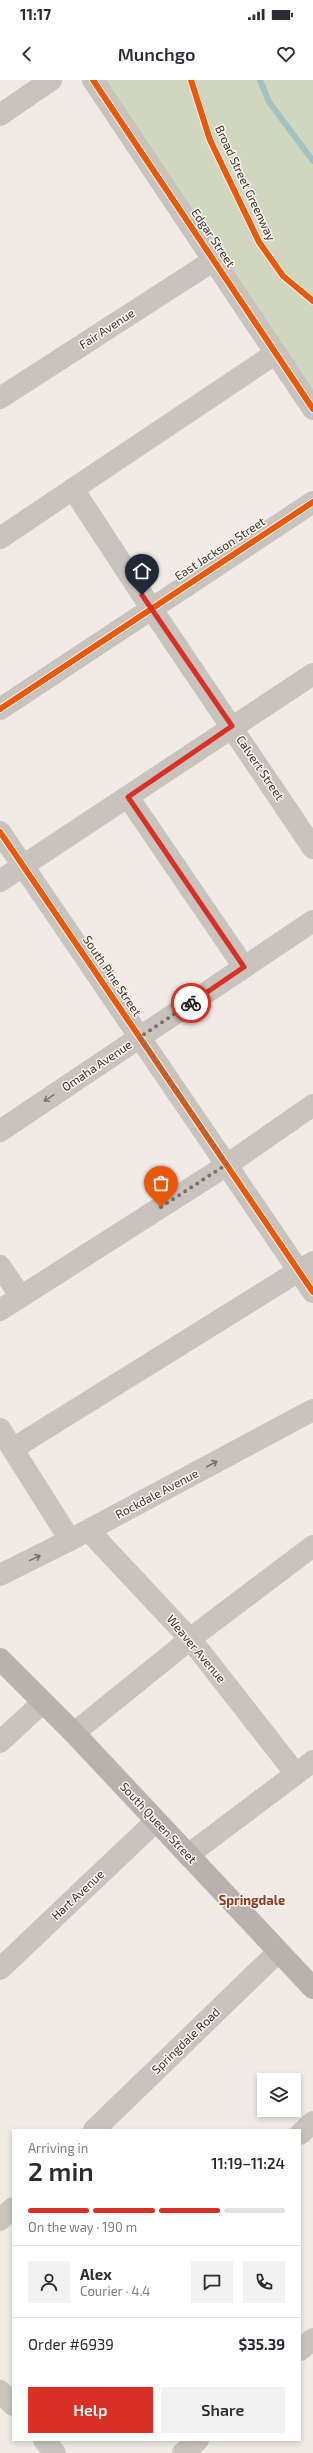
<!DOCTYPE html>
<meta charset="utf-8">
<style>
:root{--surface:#fff;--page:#f2f2f3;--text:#2b2b33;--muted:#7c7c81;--line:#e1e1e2;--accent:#d93025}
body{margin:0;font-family:"Exo 2",sans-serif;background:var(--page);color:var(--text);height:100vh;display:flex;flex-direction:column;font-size:15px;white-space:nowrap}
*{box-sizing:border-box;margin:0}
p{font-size:13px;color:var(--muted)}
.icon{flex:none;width:22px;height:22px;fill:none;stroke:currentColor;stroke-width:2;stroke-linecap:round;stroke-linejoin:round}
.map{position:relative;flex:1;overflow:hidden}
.panel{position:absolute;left:12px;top:2049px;width:289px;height:312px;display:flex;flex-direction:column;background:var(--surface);border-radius:0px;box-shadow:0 2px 6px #0003}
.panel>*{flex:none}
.fabs{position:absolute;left:257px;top:1993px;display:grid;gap:8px}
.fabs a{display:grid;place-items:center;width:44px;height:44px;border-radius:0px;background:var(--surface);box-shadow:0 2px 6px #0003;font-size:20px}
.pin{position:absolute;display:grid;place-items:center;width:34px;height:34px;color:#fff;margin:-41px -17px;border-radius:50% 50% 50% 0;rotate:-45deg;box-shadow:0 0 4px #0007}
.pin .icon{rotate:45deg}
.courier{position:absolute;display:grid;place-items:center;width:40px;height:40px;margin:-20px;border:3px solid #d93025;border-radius:50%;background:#fff;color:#222;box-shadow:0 1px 5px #0007}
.head em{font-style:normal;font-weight:600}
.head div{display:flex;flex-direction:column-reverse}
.head{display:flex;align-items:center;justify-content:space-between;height:68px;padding:0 16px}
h1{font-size:26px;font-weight:600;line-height:30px}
.bar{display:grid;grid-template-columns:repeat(4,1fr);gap:6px 4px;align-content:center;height:48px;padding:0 16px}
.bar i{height:5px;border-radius:3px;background:var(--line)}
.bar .on{background:var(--accent)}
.bar p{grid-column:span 4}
.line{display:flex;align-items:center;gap:10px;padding:0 16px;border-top:1px solid var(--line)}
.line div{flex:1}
.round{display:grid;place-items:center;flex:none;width:42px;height:42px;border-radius:0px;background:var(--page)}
.button{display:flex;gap:8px;margin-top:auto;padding:8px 16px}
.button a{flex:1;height:46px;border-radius:0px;background:var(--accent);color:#fff;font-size:16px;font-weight:600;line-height:46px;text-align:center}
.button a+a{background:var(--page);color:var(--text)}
.status{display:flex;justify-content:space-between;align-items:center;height:28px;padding:0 20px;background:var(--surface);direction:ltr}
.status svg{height:11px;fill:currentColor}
header{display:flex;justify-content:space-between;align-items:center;height:52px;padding:0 16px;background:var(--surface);font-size:18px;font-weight:600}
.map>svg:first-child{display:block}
.green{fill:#d1d6bf}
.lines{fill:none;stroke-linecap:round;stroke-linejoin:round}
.stream{stroke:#a1c2c1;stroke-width:6}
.minor{stroke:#c9c3be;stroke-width:22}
.major{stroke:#b8b1ad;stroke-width:22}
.cycleway-casing{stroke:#fbf5ee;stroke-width:8}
.cycleway{stroke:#e8590c;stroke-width:6}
.oneway{stroke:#7b726d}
.done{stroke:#7a716c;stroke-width:4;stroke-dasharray:0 7.2}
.route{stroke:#d93025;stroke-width:5}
.labels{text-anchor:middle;stroke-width:3;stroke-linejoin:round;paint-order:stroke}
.street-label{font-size:12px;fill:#3b302b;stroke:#fbf5ee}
.neighbourhood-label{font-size:13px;font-weight:bold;fill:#8c3b22;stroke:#fbf5ee}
</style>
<div class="status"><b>11:17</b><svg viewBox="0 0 49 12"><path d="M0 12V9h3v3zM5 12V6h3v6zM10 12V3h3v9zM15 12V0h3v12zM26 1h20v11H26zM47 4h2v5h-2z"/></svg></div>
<header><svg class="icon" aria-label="back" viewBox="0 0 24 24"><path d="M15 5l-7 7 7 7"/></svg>Munchgo<svg class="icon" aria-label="heart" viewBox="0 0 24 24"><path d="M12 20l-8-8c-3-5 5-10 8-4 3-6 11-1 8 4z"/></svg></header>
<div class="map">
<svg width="313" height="2373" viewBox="0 0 313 2373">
<rect width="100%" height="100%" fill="#f0ebe5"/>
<path class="green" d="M93 0H313V329Z"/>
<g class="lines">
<path class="stream" d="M260 0 269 22 313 81"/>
<g class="minor">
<path d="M93 0 313 329"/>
<path d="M0 35 51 0"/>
<path d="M0 318 214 180"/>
<path d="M73 409 151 528 313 768"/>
<path d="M0 458 276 273"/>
<path d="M0 629 313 422"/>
<path d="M128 717 244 887"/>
<path d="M0 752 313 1212"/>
<path d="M0 801 313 594"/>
<path d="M0 1051 313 841"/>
<path d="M0 1186 21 1217"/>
<path d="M0 1230 227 1085 313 1025"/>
<path d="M0 1349 70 1460"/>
<path d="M14 1368 313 1182"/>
<path d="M89 1451 191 1560 296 1694"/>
<path d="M0 1495 70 1460 313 1330"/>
<path d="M74 1653 199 1552 313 1466"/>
<path d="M0 1662 42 1623"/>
<path d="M188 1775 313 1681"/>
<path d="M0 1889 156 1741"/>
<path d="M94 2050 278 1872"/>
<path d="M300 2054 313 2042"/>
<path d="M0 2140 13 2128"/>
<path d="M300 2270 313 2259"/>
<path d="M0 2311 13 2325"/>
<path d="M44 2360 55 2373"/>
<path d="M183 2373 198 2360"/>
</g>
<path class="major" d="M0 1579 74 1653 313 1908"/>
<g class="cycleway-casing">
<g id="cycleway">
<path d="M93 0 313 329"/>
<path d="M191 0 210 60 259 162 283 196 313 221"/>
<path d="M0 629 313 422"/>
<path d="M0 752 313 1212"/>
</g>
</g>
<use href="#cycleway" class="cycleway"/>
</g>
<defs><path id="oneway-shaft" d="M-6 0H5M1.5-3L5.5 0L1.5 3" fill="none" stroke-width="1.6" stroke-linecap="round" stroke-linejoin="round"/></defs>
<g class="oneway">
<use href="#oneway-shaft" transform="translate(49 1018) rotate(146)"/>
<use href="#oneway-shaft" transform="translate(212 1384) rotate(-28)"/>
<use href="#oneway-shaft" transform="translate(35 1478) rotate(-26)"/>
</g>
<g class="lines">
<path class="done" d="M161 1127 227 1084 140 957 191 923"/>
<path class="route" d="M142 515 232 646 128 717 244 887 191 923"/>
</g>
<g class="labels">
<g class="street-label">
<text transform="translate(245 103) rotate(65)" y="4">Broad Street Greenway</text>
<text transform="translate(213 158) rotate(56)" y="4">Edgar Street</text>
<text transform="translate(107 249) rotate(-33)" y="4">Fair Avenue</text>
<text transform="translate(220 469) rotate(-33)" y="4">East Jackson Street</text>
<text transform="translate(260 688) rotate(56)" y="4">Calvert Street</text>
<text transform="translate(112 896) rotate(56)" y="4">South Pine Street</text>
<text transform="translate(97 986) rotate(-34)" y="4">Omaha Avenue</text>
<text transform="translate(157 1414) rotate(-28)" y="4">Rockdale Avenue</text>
<text transform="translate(196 1569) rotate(50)" y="4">Weaver Avenue</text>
<text transform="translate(158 1743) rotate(47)" y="4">South Queen Street</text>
<text transform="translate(78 1815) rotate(-43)" y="4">Hart Avenue</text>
<text transform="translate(186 1961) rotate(-44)" y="4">Springdale Road</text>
</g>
<g class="neighbourhood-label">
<text x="252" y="1825">Springdale</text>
</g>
</g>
</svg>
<div class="fabs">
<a><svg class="icon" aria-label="layers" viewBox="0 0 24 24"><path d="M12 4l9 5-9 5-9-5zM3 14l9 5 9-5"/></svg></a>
</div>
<div class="pin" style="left:161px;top:1127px;background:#ea580c"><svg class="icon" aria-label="bag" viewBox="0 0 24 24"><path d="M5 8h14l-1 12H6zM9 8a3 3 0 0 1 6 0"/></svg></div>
<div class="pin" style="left:142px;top:515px;background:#1f2937"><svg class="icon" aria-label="home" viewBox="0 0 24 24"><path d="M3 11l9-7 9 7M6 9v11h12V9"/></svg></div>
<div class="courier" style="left:191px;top:923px"><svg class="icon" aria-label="bike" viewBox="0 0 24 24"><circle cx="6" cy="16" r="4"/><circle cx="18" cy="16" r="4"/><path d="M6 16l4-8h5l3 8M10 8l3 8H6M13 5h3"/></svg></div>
<section class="panel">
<div class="head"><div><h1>2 min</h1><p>Arriving in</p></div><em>11:19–11:24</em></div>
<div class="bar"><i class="on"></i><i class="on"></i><i class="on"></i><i></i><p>On the way · 190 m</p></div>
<div class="line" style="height:72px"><a class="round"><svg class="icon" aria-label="person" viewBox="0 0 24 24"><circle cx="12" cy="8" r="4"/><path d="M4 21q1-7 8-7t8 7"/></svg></a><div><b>Alex</b><p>Courier · 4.4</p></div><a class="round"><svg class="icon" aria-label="chat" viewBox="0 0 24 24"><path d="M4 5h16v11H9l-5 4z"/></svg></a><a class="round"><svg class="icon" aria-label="phone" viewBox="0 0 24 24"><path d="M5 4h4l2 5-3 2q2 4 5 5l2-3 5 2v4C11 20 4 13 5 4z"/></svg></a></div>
<div class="line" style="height:52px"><div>Order #6939</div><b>$35.39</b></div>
<div class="button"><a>Help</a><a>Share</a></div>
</section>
</div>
